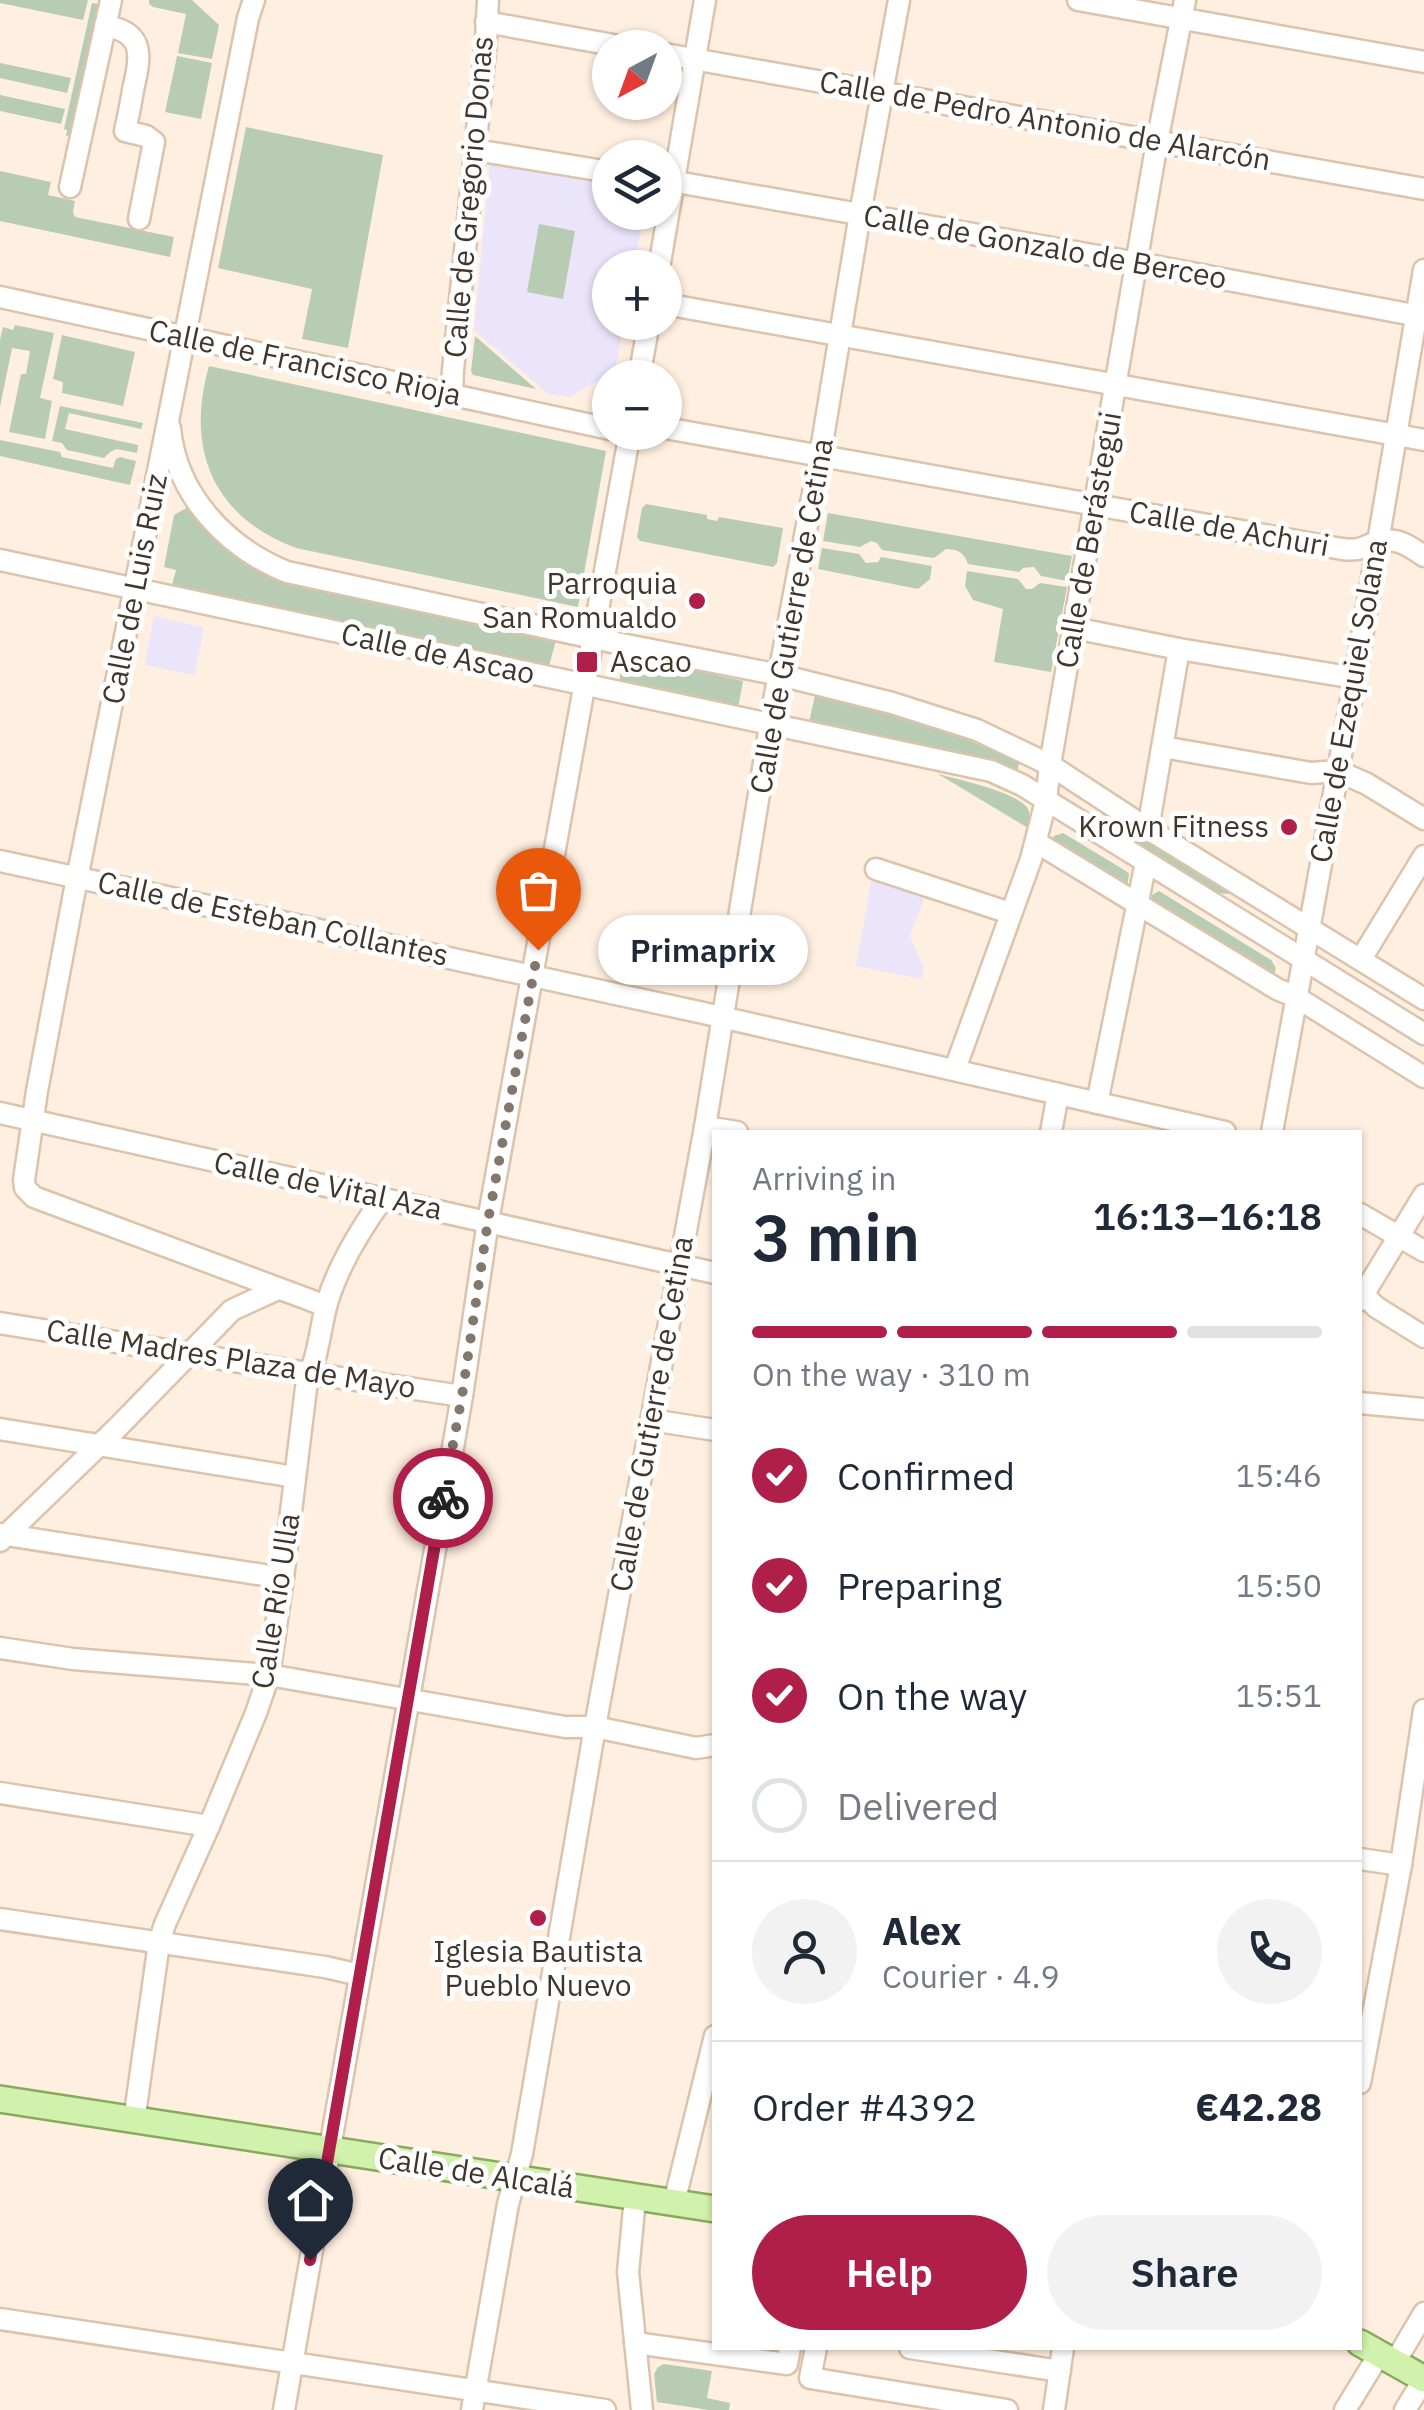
<!DOCTYPE html>
<meta charset="utf-8">
<style>
:root{--surface:#fff;--page:#f2f2f3;--text:#1f2937;--muted:#747a83;--line:#e0e1e3;--accent:#b01e4a}
body{margin:0;font-family:"IBM Plex Sans",sans-serif;background:var(--page);color:var(--text);height:100vh;display:flex;flex-direction:column;font-size:38px;white-space:nowrap}
*{box-sizing:border-box;margin:0}
p{font-size:32px;color:var(--muted)}
.icon{flex:none;width:55px;height:55px;fill:none;stroke:currentColor;stroke-width:2;stroke-linecap:round;stroke-linejoin:round}
.map{position:relative;flex:1;overflow:hidden}
.details{position:absolute;left:712px;top:1130px;width:650px;height:1220px;display:flex;flex-direction:column;background:var(--surface);border-radius:0px;box-shadow:0 2px 8px #0004}
.details>*{flex:none}
.needle{width:65px;rotate:221deg}
.buttons{position:absolute;left:592px;top:30px;display:grid;gap:20px}
.buttons a{display:grid;place-items:center;width:90px;height:90px;border-radius:50%;background:var(--surface);box-shadow:0 2px 8px #0004;font-size:50px}
.pin{position:absolute;display:grid;place-items:center;width:85px;height:85px;color:#fff;margin:-102px -42px;border-radius:50% 50% 50% 0;rotate:-45deg;box-shadow:0 0 10px #0007}
.pin .icon{rotate:45deg}
.courier{position:absolute;display:grid;place-items:center;width:100px;height:100px;margin:-50px;border:8px solid #b01e4a;border-radius:50%;background:#fff;color:#222;box-shadow:0 2px 12px #0007}
.bubble{position:absolute;height:70px;border-radius:35px;background:var(--surface);box-shadow:0 2px 8px #0004;font-size:32px;font-weight:600;line-height:70px;text-align:center}
.overview em{font-style:normal;font-weight:600}
.overview div{display:flex;flex-direction:column-reverse}
.overview{display:flex;align-items:center;justify-content:space-between;height:170px;padding:0 40px}
h1{font-size:65px;font-weight:600;line-height:75px}
.bar{display:grid;grid-template-columns:repeat(4,1fr);gap:15px 10px;align-content:center;height:120px;padding:0 40px}
.bar i{height:12px;border-radius:8px;background:var(--line)}
.bar .current{background:var(--accent)}
.bar p{grid-column:span 4}
.line{display:flex;align-items:center;gap:25px;padding:0 40px;border-top:2px solid var(--line)}
.line div{flex:1}
.round{display:grid;place-items:center;flex:none;width:105px;height:105px;border-radius:52px;background:var(--page)}
ol{padding:0 40px;list-style:none}
li{display:flex;align-items:center;gap:30px;height:110px}
li p{margin-inline-start:auto}
li .icon{padding:10px;border-radius:50%;background:var(--accent);color:#fff;stroke-width:4}
li:last-child{color:var(--muted)}
li i{width:55px;height:55px;border:5px solid var(--line);border-radius:50%}
.action{display:flex;gap:20px;margin-top:auto;padding:20px 40px}
.action a{flex:1;height:115px;border-radius:60px;background:var(--accent);color:#fff;font-size:40px;font-weight:600;line-height:115px;text-align:center}
.action a+a{background:var(--page);color:var(--text)}
.map>svg:first-child{display:block}
.education{fill:#eae5fb}
.green{fill:#b7ccb3}
.lines{fill:none;stroke-linecap:round;stroke-linejoin:round}
.minor-casing{stroke:#dcc3ab;stroke-width:25}
.major-casing{stroke:#89aa5d;stroke-width:30}
.minor{stroke:#fff;stroke-width:20}
.major{stroke:#d0f2ad;stroke-width:25}
.done{stroke:#83776b;stroke-width:10;stroke-dasharray:0 18}
.route{stroke:#b01e4a;stroke-width:12}
.poi-dot{fill:#b01e4a;stroke:#fff;stroke-width:4}
.labels{text-anchor:middle;stroke-width:10;stroke-linejoin:round;paint-order:stroke}
.street-label{font-size:30px;fill:#40362c;stroke:#fff}
.poi-label{font-size:30px;fill:#40362c;stroke:#fff;text-anchor:end}
</style>
<div class="map">
<svg width="1424" height="2410" viewBox="0 0 1424 2410">
<rect width="100%" height="100%" fill="#ffefe0"/>
<g class="education">
<path d="M490 162 610 182V212L644 213 634 267 610 268V322L624 323 615 371 570 397 548 394 474 330Z"/>
<path d="M154 616 204 628 194 675 145 665Z"/>
<path d="M872 878 925 896 910 936 924 968 921 979 856 966Z"/>
</g>
<g class="green">
<path d="M0 0H88L83 20 0 3Z"/>
<path d="M149 0H192L219 25 212 59 178 53 186 14 153 7 149 4Z"/>
<path d="M92 3 104 5 72 136H66L67 130 64 129Z"/>
<path d="M177 56 212 63 201 119 165 112Z"/>
<path d="M0 63 71 78 67 93 0 78Z"/>
<path d="M0 95 65 109 61 124 0 111Z"/>
<path d="M246 127 383 155 348 348 302 339 312 289 218 268Z"/>
<path d="M0 171 51 182 48 195 75 201 73 212 75 217 174 237 170 257 0 221Z"/>
<path d="M539 224 575 231 563 299 527 292Z"/>
<path d="M15 325 54 333 40 398 52 401 45 439 9 432 21 374H26L30 351 12 348 0 407V340L3 327 13 330Z"/>
<path d="M62 335 135 352 123 406 62 393 63 382 53 379Z"/>
<path d="M475 336 536 389 473 375 471 371Z"/>
<path d="M209 366 606 451 578 607 296 548C213 517 185 449 209 366Z"/>
<path d="M60 406 143 423 141 429 69 413 65 429 138 445 137 453 117 449 110 452 104 458 67 450 62 443 52 441Z"/>
<path d="M0 440 60 452 62 457 113 468 116 459 120 457 136 461 130 485 0 456Z"/>
<path d="M646 504 707 515V519L717 521 719 517 783 528 777 563 773 567 640 541 637 537 642 508Z"/>
<path d="M190 506C218 547 242 567 290 583L556 640 549 666 172 585 176 570 164 567 174 515Z"/>
<path d="M828 513 1072 556 1067 581 1041 576 1034 567 1023 568 1019 572 968 564C964 552 957 549 946 549L934 558 882 550 877 543 871 541 860 547 823 541Z"/>
<path d="M822 548 859 554 866 563 878 562 881 557 932 566 930 579 918 589 818 569Z"/>
<path d="M967 571 1018 579 1026 589H1032L1040 583 1067 587 1051 672 994 662 1003 609 973 600 965 586Z"/>
<path d="M624 655 743 681 738 708 619 682Z"/>
<path d="M815 695C888 712 952 729 1019 763L1017 773 809 723Z"/>
<path d="M938 774C956 779 1023 793 1029 811 1030 814 1029 824 1028 828Z"/>
<path d="M1107 817 1230 892 1229 894 1215 893 1096 819Z"/>
<path d="M1063 833 1126 871 1129 874 1127 888 1051 842 1054 836Z"/>
<path d="M1159 891 1271 960 1276 968 1273 979 1150 906 1152 895Z"/>
<path d="M664 2364 712 2371 707 2398 730 2403 729 2410H709L657 2402 654 2374 658 2367Z"/>
</g>
<g class="lines">
<g class="minor-casing">
<g id="minor">
<path d="M254 0 248 18 73 899 37 1091 24 1180 25 1188 34 1197 326 1306"/>
<path d="M1078 0 1424 62"/>
<path d="M486 22 630 48"/>
<path d="M105 26C147 32 140 59 133 90 131 104 128 117 125 131L146 136 154 142 139 219"/>
<path d="M665 54 1424 189"/>
<path d="M475 150 610 172"/>
<path d="M665 180 1138 263 1424 317"/>
<path d="M70 187 111 0"/>
<path d="M659 268 705 0"/>
<path d="M0 297 610 429"/>
<path d="M665 304 1424 440"/>
<path d="M639 378 649 322"/>
<path d="M452 394 453 370 486 41 488 0"/>
<path d="M170 428C176 495 227 548 287 572L621 644 780 675 892 703 977 730 1050 765 1148 829 1424 999"/>
<path d="M665 428 1342 549C1366 552 1365 543 1384 541 1399 538 1412 548 1424 556"/>
<path d="M0 560 991 771 1022 785 1424 1034"/>
<path d="M1074 628 1179 649 1355 678"/>
<path d="M1163 747 1311 773 1338 771 1367 784 1424 819"/>
<path d="M1148 829 1179 649"/>
<path d="M1036 842 1277 989 1296 997 1424 1077"/>
<path d="M0 861 699 1012 1225 1132"/>
<path d="M876 869 1010 913"/>
<path d="M1361 959 1424 856"/>
<path d="M955 1069 1031 859 1046 801 1050 765 1157 142 1185 0"/>
<path d="M1097 1103 1146 862"/>
<path d="M0 1113 715 1273"/>
<path d="M705 1127 737 1132"/>
<path d="M1051 1132 1058 1094"/>
<path d="M1272 1132 1355 678 1424 270"/>
<path d="M1360 1214 1424 1251"/>
<path d="M1360 1291 1376 1307 1424 1337"/>
<path d="M1360 1300 1424 1195"/>
<path d="M0 1323 308 1373 462 1396"/>
<path d="M1360 1403 1424 1409"/>
<path d="M651 1420 715 1430"/>
<path d="M0 1429 295 1477"/>
<path d="M0 1534 283 1578"/>
<path d="M0 1541 118 1427 232 1310 278 1289"/>
<path d="M0 1648 73 1659 269 1675 565 1727H595L696 1748 715 1745"/>
<path d="M0 1793 209 1826"/>
<path d="M1360 1859 1401 1865"/>
<path d="M0 1919 325 1967 360 1975"/>
<path d="M1360 2083 1401 1865 1424 1710"/>
<path d="M134 2121 159 1943 165 1924 209 1826 256 1713 269 1675 283 1578 306 1388C308 1377 312 1368 315 1358 320 1340 322 1321 327 1303 338 1266 360 1230 383 1198"/>
<path d="M635 2198 628 2272 642 2410"/>
<path d="M674 2203 715 2036"/>
<path d="M0 2319 605 2410"/>
<path d="M635 2343 787 2364 790 2348"/>
<path d="M816 2348 810 2378 1007 2410"/>
<path d="M910 2348 1060 2371"/>
<path d="M1395 2362 1424 2313"/>
<path d="M284 2410 462 1396 488 1221 630 432"/>
<path d="M472 2410 508 2204 522 2154 595 1727 705 1127 775 695 820 456 860 214 899 0"/>
<path d="M1054 2410 1063 2348"/>
<path d="M1345 2410 1380 2353"/>
<path d="M1405 2410 1424 2379"/>
</g>
</g>
<g class="major-casing">
<g id="major">
<path d="M0 2099 715 2209"/>
<path d="M1360 2343 1424 2379"/>
</g>
</g>
<use href="#minor" class="minor"/>
<use href="#major" class="major"/>
</g>
<g class="lines">
<path class="done" d="M443 1498 462 1396 488 1221 538 950"/>
<path class="route" d="M310 2260 443 1498"/>
</g>
<g class="poi-dot">
<circle cx="697" cy="601" r="10"/>
<rect x="575" y="650" width="24" height="24" rx="5"/>
<circle cx="1289" cy="827" r="10"/>
<circle cx="538" cy="1918" r="10"/>
</g>
<g class="labels">
<g class="street-label">
<text transform="translate(1045 121) rotate(10)" y="10">Calle de Pedro Antonio de Alarcón</text>
<text transform="translate(469 197) rotate(-85)" y="10">Calle de Gregorio Donas</text>
<text transform="translate(1045 247) rotate(10)" y="10">Calle de Gonzalo de Berceo</text>
<text transform="translate(305 363) rotate(12)" y="10">Calle de Francisco Rioja</text>
<text transform="translate(1229 529) rotate(10)" y="10">Calle de Achuri</text>
<text transform="translate(1089 540) rotate(-80)" y="10">Calle de Berástegui</text>
<text transform="translate(135 589) rotate(-79)" y="10">Calle de Luis Ruiz</text>
<text transform="translate(792 616) rotate(-80)" y="10">Calle de Gutierre de Cetina</text>
<text transform="translate(438 654) rotate(12)" y="10">Calle de Ascao</text>
<text transform="translate(1349 701) rotate(-80)" y="10">Calle de Ezequiel Solana</text>
<text transform="translate(273 919) rotate(12)" y="10">Calle de Esteban Collantes</text>
<text transform="translate(328 1186) rotate(12)" y="10">Calle de Vital Aza</text>
<text transform="translate(231 1359) rotate(9)" y="10">Calle Madres Plaza de Mayo</text>
<text transform="translate(652 1414) rotate(-80)" y="10">Calle de Gutierre de Cetina</text>
<text transform="translate(276 1601) rotate(-81)" y="10">Calle Río Ulla</text>
<text transform="translate(476 2173) rotate(9)" y="10">Calle de Alcalá</text>
</g>
<g class="poi-label">
<text x="677" y="594">Parroquia<tspan x="677" dy="34">San Romualdo</tspan></text>
<text x="610" y="672" text-anchor="start">Ascao</text>
<text x="1269" y="837">Krown Fitness</text>
<text x="538" y="1962" text-anchor="middle">Iglesia Bautista<tspan x="538" dy="34">Pueblo Nuevo</tspan></text>
</g>
</g>
</svg>
<div class="buttons">
<a><svg class="needle" viewBox="-14 -14 28 28"><path d="M0-13l5 13h-10z" fill="#e53935"/><path d="M0 13l5-13h-10z" fill="#747a83"/></svg></a>
<a><svg class="icon" aria-label="layers" viewBox="0 0 24 24"><path d="M12 4l9 5-9 5-9-5zM3 14l9 5 9-5"/></svg></a>
<a>+</a>
<a>−</a>
</div>
<div class="pin" style="left:538px;top:950px;background:#ea580c"><svg class="icon" aria-label="bag" viewBox="0 0 24 24"><path d="M5 8h14l-1 12H6zM9 8a3 3 0 0 1 6 0"/></svg></div>
<div class="pin" style="left:310px;top:2260px;background:#1f2937"><svg class="icon" aria-label="home" viewBox="0 0 24 24"><path d="M3 11l9-7 9 7M6 9v11h12V9"/></svg></div>
<div class="courier" style="left:443px;top:1498px"><svg class="icon" aria-label="bike" viewBox="0 0 24 24"><circle cx="6" cy="16" r="4"/><circle cx="18" cy="16" r="4"/><path d="M6 16l4-8h5l3 8M10 8l3 8H6M13 5h3"/></svg></div>
<div class="bubble" style="left:598px;top:915px;width:210px">Primaprix</div>
<section class="details">
<div class="overview"><div><h1>3 min</h1><p>Arriving in</p></div><em>16:13–16:18</em></div>
<div class="bar"><i class="current"></i><i class="current"></i><i class="current"></i><i></i><p>On the way · 310 m</p></div>
<ol>
<li><svg class="icon" aria-label="check" viewBox="0 0 24 24"><path d="M5 12l5 5 9-10"/></svg>Confirmed<p>15:46</p></li>
<li><svg class="icon" aria-label="check" viewBox="0 0 24 24"><path d="M5 12l5 5 9-10"/></svg>Preparing<p>15:50</p></li>
<li><svg class="icon" aria-label="check" viewBox="0 0 24 24"><path d="M5 12l5 5 9-10"/></svg>On the way<p>15:51</p></li>
<li><i></i>Delivered</li>
</ol>
<div class="line" style="height:180px"><a class="round"><svg class="icon" aria-label="person" viewBox="0 0 24 24"><circle cx="12" cy="8" r="4"/><path d="M4 21q1-7 8-7t8 7"/></svg></a><div><b>Alex</b><p>Courier · 4.9</p></div><a class="round"><svg class="icon" aria-label="phone" viewBox="0 0 24 24"><path d="M5 4h4l2 5-3 2q2 4 5 5l2-3 5 2v4C11 20 4 13 5 4z"/></svg></a></div>
<div class="line" style="height:130px"><div>Order #4392</div><b>€42.28</b></div>
<div class="action"><a>Help</a><a>Share</a></div>
</section>
</div>
